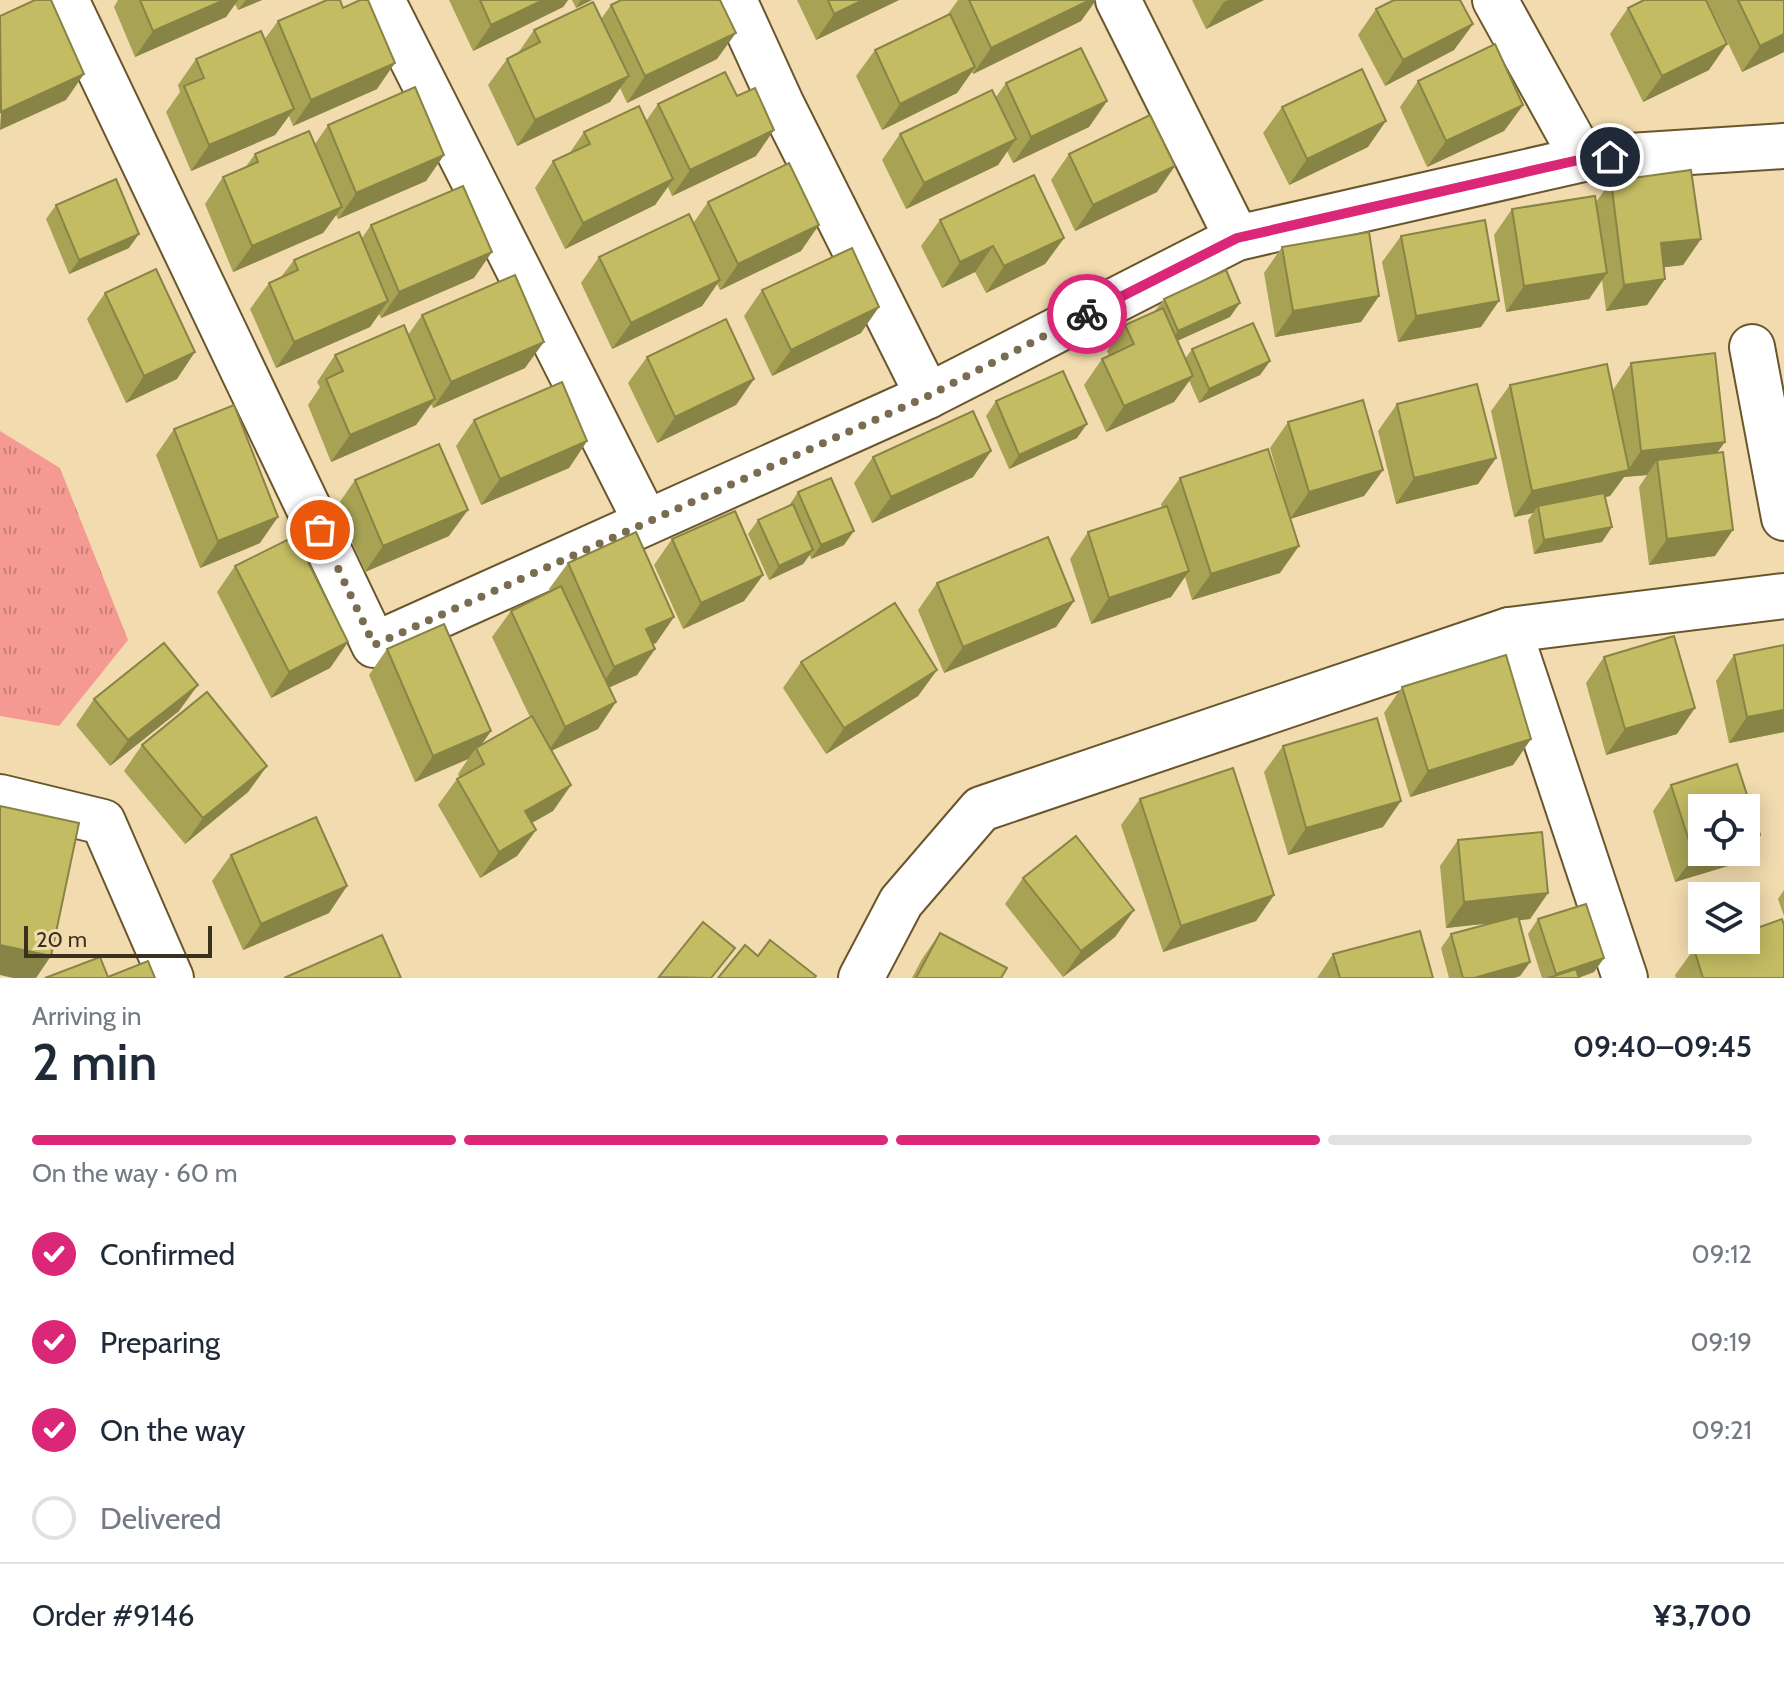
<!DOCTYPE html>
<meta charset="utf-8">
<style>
:root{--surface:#fff;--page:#f6f6f7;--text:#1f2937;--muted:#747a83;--line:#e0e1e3;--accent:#db2777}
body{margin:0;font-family:Cabin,sans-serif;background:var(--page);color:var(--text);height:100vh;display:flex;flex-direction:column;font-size:30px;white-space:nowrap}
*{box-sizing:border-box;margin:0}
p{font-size:26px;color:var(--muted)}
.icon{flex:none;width:44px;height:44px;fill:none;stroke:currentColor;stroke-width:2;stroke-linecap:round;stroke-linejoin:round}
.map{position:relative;height:978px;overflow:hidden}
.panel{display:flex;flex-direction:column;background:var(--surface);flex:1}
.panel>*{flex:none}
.tools{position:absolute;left:1688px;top:794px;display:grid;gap:16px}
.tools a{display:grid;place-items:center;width:72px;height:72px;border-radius:0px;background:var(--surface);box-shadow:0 4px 20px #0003;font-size:40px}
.scale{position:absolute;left:24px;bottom:20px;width:188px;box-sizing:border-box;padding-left:8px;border:4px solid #39301e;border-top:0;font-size:22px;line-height:28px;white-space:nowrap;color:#39301e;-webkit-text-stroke:6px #f2dcaf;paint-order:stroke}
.pin{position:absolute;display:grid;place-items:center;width:68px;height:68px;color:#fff;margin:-34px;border:4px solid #fff;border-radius:50%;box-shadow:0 2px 8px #0007}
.courier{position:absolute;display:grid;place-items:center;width:80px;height:80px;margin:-40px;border:6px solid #db2777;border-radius:50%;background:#fff;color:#222;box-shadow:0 2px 10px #0007}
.summary em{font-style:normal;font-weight:600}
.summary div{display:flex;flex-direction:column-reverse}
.summary{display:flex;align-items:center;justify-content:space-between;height:136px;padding:0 32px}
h1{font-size:52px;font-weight:600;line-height:60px}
.bar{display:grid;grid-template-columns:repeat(4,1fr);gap:12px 8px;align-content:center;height:96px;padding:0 32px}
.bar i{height:10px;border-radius:6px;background:var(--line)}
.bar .on{background:var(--accent)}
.bar p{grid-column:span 4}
.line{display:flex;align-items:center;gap:20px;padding:0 32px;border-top:2px solid var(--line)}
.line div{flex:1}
ol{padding:0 32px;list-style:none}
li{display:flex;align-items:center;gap:24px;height:88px}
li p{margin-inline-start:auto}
li .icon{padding:8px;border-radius:50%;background:var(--accent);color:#fff;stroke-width:4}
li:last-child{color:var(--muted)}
li i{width:44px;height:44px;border:4px solid var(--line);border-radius:50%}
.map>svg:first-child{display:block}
.park{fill:url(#park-tufts)}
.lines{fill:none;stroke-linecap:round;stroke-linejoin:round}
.minor-casing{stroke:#69562c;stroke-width:48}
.minor{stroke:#fff;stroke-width:44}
.wall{fill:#a8a255}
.shaded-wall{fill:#888445}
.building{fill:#c3bc63;stroke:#888445;stroke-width:2}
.done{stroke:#7a6c51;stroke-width:8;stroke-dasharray:0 14.4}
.route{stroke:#db2777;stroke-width:10}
</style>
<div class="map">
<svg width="1784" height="978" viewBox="0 0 1784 978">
<defs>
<pattern id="park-tufts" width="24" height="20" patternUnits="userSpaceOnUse" patternTransform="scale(2)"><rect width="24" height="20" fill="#f49a93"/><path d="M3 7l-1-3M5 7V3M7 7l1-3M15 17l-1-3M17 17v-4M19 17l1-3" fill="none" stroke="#c77e77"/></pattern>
</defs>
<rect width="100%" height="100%" fill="#f2dcaf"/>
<path class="park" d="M0 431 60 468 128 640 59 726 0 716Z"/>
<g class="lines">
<g class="minor-casing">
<g id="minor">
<path d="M66 0 374 645 928 396 1237 238 1583 159 1784 146"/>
<path d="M382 0 646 522"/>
<path d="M734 0 781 103 928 396"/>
<path d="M1118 0 1237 238"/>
<path d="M1495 0 1583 159"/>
<path d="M1752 347 1784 518"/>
<path d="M1509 630 1625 978"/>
<path d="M0 797 103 822 171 978"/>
<path d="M861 978 901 902 981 809 1509 630 1784 596"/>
</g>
</g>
<use href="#minor" class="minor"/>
</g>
<g class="wall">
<path d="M118 0H262L238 10 235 4 226 17 135 57 114 7Z"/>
<path d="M449 0H568L563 7 473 51Z"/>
<path d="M572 0H592L576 8Z"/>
<path d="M797 0H899L816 40Z"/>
<path d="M958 0H1096L1081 21 973 74 972 72 957 93 882 130 856 76 875 50 948 14Z"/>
<path d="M1192 0H1264L1206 29Z"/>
<path d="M1707 0H1784V52L1742 72Z"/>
<path d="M611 5 717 59 627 103 620 88 610 102 517 146 488 85 507 59 518 53 534 30 601 19Z"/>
<path d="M1628 8 1709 70 1643 102 1610 34Z"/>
<path d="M1376 9 1473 24 1454 50 1385 86 1358 35Z"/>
<path d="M278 21 377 89 293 126 289 116 275 135 191 171 166 112 180 92 178 85 196 59 264 40Z"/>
<path d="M1418 81 1523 105 1504 131 1427 167 1400 107Z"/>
<path d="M1006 83 1107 101 1089 127 1013 163 1007 151 998 165 906 209 882 160 900 134 996 97Z"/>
<path d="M658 104 756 156 672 196 668 187 655 205 565 249 535 188 553 161 569 154 584 132 646 121Z"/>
<path d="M1282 107 1368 147 1289 185 1263 133Z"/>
<path d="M328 125 444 155 426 181 338 219 336 215 323 233 233 272 205 204 223 177 245 168 255 154 315 144Z"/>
<path d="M1069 154 1157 192 1075 231 1051 180Z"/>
<path d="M1611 181 1701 239 1683 265 1664 267 1665 279 1647 305 1606 311 1602 280 1589 299 1506 312 1494 235 1512 209 1596 202Z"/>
<path d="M708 202 801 251 720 290 717 284 702 306 612 349 581 283 599 257 694 222Z"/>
<path d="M56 205 129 248 69 274 46 219Z"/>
<path d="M940 220 1064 238 1045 264 986 293 975 272 942 288 921 246Z"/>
<path d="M371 225 474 278 381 318 379 314 370 327 276 368 250 309 269 283 281 277 294 260 362 238Z"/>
<path d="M1401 236 1481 327 1398 342 1382 262Z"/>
<path d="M1282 247 1379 296 1361 322 1275 337 1264 273Z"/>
<path d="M762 290 861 333 772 376 744 316Z"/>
<path d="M105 293 177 379 126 403 87 319Z"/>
<path d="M1164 299 1230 317 1177 341 1185 359 1192 349 1270 361 1260 375 1199 403 1189 380 1174 402 1106 432 1084 385 1102 359 1109 356 1107 351 1125 325 1154 312Z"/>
<path d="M422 315 525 368 433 408 431 404 416 425 331 462 308 405 320 387 317 382 335 355 408 335Z"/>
<path d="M647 357 754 379 736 405 657 443 628 383Z"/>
<path d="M1631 363 1717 452 1715 556 1649 565 1639 487 1647 475 1624 477 1610 496 1605 497 1602 542 1534 554 1528 520 1533 513 1514 517 1491 411 1510 385 1614 397 1613 390Z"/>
<path d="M996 401 1077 438 1009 469 986 416Z"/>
<path d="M1397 404 1496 458 1478 484 1396 504 1378 431Z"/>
<path d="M474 420 587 441 569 468 481 505 456 446Z"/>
<path d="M1288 422 1383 470 1364 496 1290 519 1270 448Z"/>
<path d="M174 429 260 543 200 568 156 455Z"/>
<path d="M991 451 973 477 872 523 854 483 873 457Z"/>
<path d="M1180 478 1280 573 1192 600 1185 577 1171 597 1091 624 1070 559 1088 532 1162 508 1161 504Z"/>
<path d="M355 480 449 536 365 572 337 506Z"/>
<path d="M798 492 844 545 811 559 810 555 803 564 769 580 748 534 758 520 788 507Z"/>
<path d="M672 539 763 575 744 601 683 629 654 565Z"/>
<path d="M568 563 674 617 656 643 653 644 655 649 637 675 609 687 598 729 552 750 571 785 553 811 532 823 536 830 517 856 480 878 438 805 457 779 459 777 458 774 468 759 415 782 369 675 387 649 491 731 481 745 530 717 492 637 511 611 550 592 549 589Z"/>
<path d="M235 566 348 642 330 668 271 698 217 592Z"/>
<path d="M937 583 1074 601 1056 627 944 673 918 610Z"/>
<path d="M1784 645V732L1729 743 1716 681 1734 655Z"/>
<path d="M1604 657 1677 734 1606 755 1586 683Z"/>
<path d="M801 662 937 670 918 696 826 754 783 688Z"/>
<path d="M1402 687 1531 739 1513 765 1410 797 1384 713Z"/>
<path d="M94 699 179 711 110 766 76 725Z"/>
<path d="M142 745 267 766 248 792 185 844 124 771Z"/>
<path d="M1283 746 1383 827 1288 855 1264 772Z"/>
<path d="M1671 785 1760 835 1741 862 1675 882 1653 811Z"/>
<path d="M1140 799 1274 895 1256 921 1163 952 1121 825Z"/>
<path d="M1458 840 1548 893 1530 919 1519 920 1530 962 1520 976 1514 978H1449L1441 948 1451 934 1490 923 1446 928 1440 866Z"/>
<path d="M231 855 347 886 329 913 243 950 212 881Z"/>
<path d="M1023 878 1134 910 1115 937 1063 977 1005 904Z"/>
<path d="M1784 890V916L1778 899Z"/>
<path d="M1538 919 1604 958 1594 972 1579 978H1542L1528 934Z"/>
<path d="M940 933 1001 978H912L922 959Z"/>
<path d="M1694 949 1784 978H1676L1675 975Z"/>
<path d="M1333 954 1433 978H1317Z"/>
</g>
<g class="shaded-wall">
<path d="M224 0H238L226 17 135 57 153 31Z"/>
<path d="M246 0H262L238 10Z"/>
<path d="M543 0H568L563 7 473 51 491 25Z"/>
<path d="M581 0H592L576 8Z"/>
<path d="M863 0H899L816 40 834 14Z"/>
<path d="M1090 0H1096L1081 21 973 74 991 48Z"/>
<path d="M1229 0H1264L1206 29 1224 2Z"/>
<path d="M1473 24 1454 50 1385 86 1403 60Z"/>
<path d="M736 33 717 59 627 103 645 76Z"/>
<path d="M1784 34V52L1742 72 1760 46Z"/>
<path d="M1727 44 1709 70 1643 102 1662 76Z"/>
<path d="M395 63 377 89 293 126 311 100Z"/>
<path d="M975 67 957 93 882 130 900 104Z"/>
<path d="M84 74 66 100 0 130 1 112Z"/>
<path d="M629 76 610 102 517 146 535 120Z"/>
<path d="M1107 101 1089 127 1013 163 1031 137Z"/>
<path d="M1523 105 1504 131 1427 167 1446 141Z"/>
<path d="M294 109 275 135 191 171 209 145Z"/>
<path d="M1386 121 1368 147 1289 185 1307 159Z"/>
<path d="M774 130 756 156 672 196 690 170Z"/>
<path d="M1016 139 998 165 906 209 924 183Z"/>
<path d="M444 155 426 181 338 219 356 193Z"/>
<path d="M1175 166 1157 192 1075 231 1093 205Z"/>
<path d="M673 179 655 205 565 249 583 223Z"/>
<path d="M342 207 323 233 233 272 252 246Z"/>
<path d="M819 225 801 251 720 290 738 264Z"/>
<path d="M139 234 129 248 69 274 79 260Z"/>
<path d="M1064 238 1045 264 986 293 1004 266Z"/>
<path d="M1701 239 1683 265 1643 270 1661 243Z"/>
<path d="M993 246 975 272 942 288 960 262Z"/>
<path d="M492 252 474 278 381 318 399 292Z"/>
<path d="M1607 273 1589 299 1506 312 1524 286Z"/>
<path d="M1665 279 1647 305 1606 311 1624 285Z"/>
<path d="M720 280 702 306 612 349 631 323Z"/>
<path d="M1379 296 1361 322 1275 337 1293 311Z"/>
<path d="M388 301 370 327 276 368 294 342Z"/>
<path d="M1499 301 1481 327 1398 342 1416 316Z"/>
<path d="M1240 303 1230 317 1168 345 1178 331Z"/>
<path d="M879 307 861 333 772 376 791 350Z"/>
<path d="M544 342 525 368 433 408 451 382Z"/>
<path d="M195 352 177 379 126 403 144 376Z"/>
<path d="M1270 361 1260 375 1199 403 1209 389Z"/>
<path d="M1193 376 1174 402 1106 432 1124 406Z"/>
<path d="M754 379 736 405 657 443 675 417Z"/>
<path d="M435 399 416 425 331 462 350 435Z"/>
<path d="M1087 424 1077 438 1009 469 1019 455Z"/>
<path d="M587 441 569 468 481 505 500 479Z"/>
<path d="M1725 442 1706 468 1657 460 1647 475 1624 477 1610 496 1539 511 1538 506 1533 513 1514 517 1532 491 1628 470 1641 451Z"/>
<path d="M991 451 973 477 872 523 891 497Z"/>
<path d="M1496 458 1478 484 1396 504 1414 478Z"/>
<path d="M1383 470 1364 496 1290 519 1309 492Z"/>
<path d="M468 510 449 536 365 572 383 546Z"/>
<path d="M278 517 260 543 200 568 218 541Z"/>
<path d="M1612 527 1602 542 1534 554 1544 540Z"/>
<path d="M1733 530 1715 556 1649 565 1667 539Z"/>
<path d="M854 531 844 545 811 559 821 545Z"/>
<path d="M1299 546 1280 573 1192 600 1211 574Z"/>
<path d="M813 550 803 564 769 580 779 566Z"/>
<path d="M1189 571 1171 597 1091 624 1109 598Z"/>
<path d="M763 575 744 601 683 629 701 603Z"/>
<path d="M1074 601 1056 627 944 673 963 647Z"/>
<path d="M674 617 656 643 628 655 646 629Z"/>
<path d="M348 642 330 668 271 698 289 672Z"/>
<path d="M655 649 637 675 595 694 614 667Z"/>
<path d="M937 670 918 696 826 754 844 728Z"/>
<path d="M198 685 179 711 110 766 128 740Z"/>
<path d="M616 702 598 729 547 753 565 727Z"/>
<path d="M1695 708 1677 734 1606 755 1625 729Z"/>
<path d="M1784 710V732L1729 743 1747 717Z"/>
<path d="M491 731 477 751 476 748 468 759 415 782 433 756Z"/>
<path d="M1531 739 1513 765 1410 797 1428 771Z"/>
<path d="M267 766 248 792 185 844 203 818Z"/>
<path d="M571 785 553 811 506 837 525 811Z"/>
<path d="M1401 801 1383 827 1288 855 1306 828Z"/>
<path d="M536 830 517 856 480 878 499 852Z"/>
<path d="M1760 835 1741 862 1675 882 1694 856 1705 852H1746V840Z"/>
<path d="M347 886 329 913 243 950 261 924Z"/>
<path d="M1548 893 1530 919 1446 928 1464 902Z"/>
<path d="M1274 895 1256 921 1163 952 1181 926Z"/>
<path d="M1134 910 1115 937 1063 977 1081 951Z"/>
<path d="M0 945 51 956 36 978H13L0 975Z"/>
<path d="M1604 958 1594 972 1577 978H1553L1556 974Z"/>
<path d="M1530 962 1520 976 1514 978H1474Z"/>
</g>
<g class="building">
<path d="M35 0H51L84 74 1 112 0 16Z"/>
<path d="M140 0H224L153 31Z"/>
<path d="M327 0H340L343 8 360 0H368L395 63 311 100 278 21Z"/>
<path d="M480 0H543L491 25Z"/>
<path d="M621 0H720L736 33 645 76 611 5Z"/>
<path d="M828 0H863L834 14Z"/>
<path d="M969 0H1090L991 48Z"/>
<path d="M1394 0H1460L1473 24 1403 60 1376 9Z"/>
<path d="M1644 0H1706L1727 44 1662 76 1628 8Z"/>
<path d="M1738 0H1784V34L1760 46Z"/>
<path d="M593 2 629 76 535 120 507 59 540 42 534 30Z"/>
<path d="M950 14 975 67 900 104 875 50Z"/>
<path d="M261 31 294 109 209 145 184 86 204 78 196 59Z"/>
<path d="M1495 44 1523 105 1446 141 1418 81Z"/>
<path d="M1081 48 1107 101 1031 137 1006 83Z"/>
<path d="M1362 69 1386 121 1307 159 1282 107Z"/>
<path d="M725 72 737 96 755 88 774 130 690 170 658 104Z"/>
<path d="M415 87 444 155 356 193 328 125Z"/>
<path d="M992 90 1016 139 924 183 900 134Z"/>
<path d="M639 106 673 179 583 223 553 161 590 144 584 132Z"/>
<path d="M1150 115 1175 166 1093 205 1069 154Z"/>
<path d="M309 131 342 207 252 246 223 177 258 162 255 154Z"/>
<path d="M789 163 819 225 738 264 708 202Z"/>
<path d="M1691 170 1701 239 1661 243 1665 279 1624 285 1611 181Z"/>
<path d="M1034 175 1064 238 1004 266 993 246 960 262 940 220Z"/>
<path d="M116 179 139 234 79 260 56 205Z"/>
<path d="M463 186 492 252 399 292 371 225Z"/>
<path d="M1595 196 1607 273 1524 286 1512 209Z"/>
<path d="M689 214 720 280 631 323 599 257Z"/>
<path d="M1485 220 1499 301 1416 316 1401 236Z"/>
<path d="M359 232 388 301 294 342 269 283 298 270 294 260Z"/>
<path d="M1369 232 1379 296 1293 311 1282 247Z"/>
<path d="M852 248 879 307 791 350 762 290Z"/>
<path d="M156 269 195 352 144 376 105 293Z"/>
<path d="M1226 270 1240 303 1178 331 1164 299Z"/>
<path d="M515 275 544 342 451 382 422 315Z"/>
<path d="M1163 308 1193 376 1124 406 1102 359 1134 344 1125 325Z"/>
<path d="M726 319 754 379 675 417 647 357Z"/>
<path d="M1253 323 1270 361 1209 389 1192 349Z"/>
<path d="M404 325 435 399 350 435 326 379 343 371 335 355Z"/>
<path d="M1715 353 1725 442 1641 451 1631 363Z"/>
<path d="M1607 364 1629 470 1532 491 1510 385Z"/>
<path d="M1063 371 1087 424 1019 455 996 401Z"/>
<path d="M562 382 587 441 500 479 474 420Z"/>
<path d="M1477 384 1496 458 1414 478 1397 404Z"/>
<path d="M1363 400 1383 470 1309 492 1288 422Z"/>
<path d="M234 405 278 517 218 541 174 429Z"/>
<path d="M973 411 991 451 891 497 873 457Z"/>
<path d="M439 444 468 510 383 546 355 480Z"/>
<path d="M1268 449 1299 546 1211 574 1180 478Z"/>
<path d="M1723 452 1733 530 1667 539 1657 460Z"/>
<path d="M831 478 854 531 821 545 798 492Z"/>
<path d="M1604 493 1612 527 1544 540 1538 506Z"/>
<path d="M793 504 813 550 779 566 758 520Z"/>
<path d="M1167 506 1189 571 1109 598 1088 532Z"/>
<path d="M735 511 763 575 701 603 672 539Z"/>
<path d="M636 532 674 617 646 629 655 649 614 667 568 563Z"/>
<path d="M295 536 348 642 289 672 235 566Z"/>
<path d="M1048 537 1074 601 963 647 937 583Z"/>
<path d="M561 586 616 702 565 727 511 611Z"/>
<path d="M895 603 937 670 844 728 801 662Z"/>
<path d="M444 624 491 731 433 756 387 649Z"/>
<path d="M1674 636 1695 708 1625 729 1604 657Z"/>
<path d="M164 643 198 685 128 740 94 699Z"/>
<path d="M1784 645V710L1747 717 1734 655Z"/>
<path d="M1506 655 1531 739 1428 771 1402 687Z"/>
<path d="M207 692 267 766 203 818 142 745Z"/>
<path d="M532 716 571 785 525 811 536 830 499 852 457 779 484 764 476 748Z"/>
<path d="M1377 718 1401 801 1306 828 1283 746Z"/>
<path d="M1737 764 1760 835 1746 840V808H1702V852H1705L1694 856 1671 785Z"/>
<path d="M1233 768 1274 895 1181 926 1140 799Z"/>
<path d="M0 806 79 823 51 956 0 945Z"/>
<path d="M316 817 347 886 261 924 231 855Z"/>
<path d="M1542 832 1548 893 1464 902 1458 840Z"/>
<path d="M1076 836 1134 910 1081 951 1023 878Z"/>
<path d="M1586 904 1604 958 1556 974 1538 919Z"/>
<path d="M1518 916 1530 962 1474 978H1463L1451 934Z"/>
<path d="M1782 919 1784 925V978H1703L1694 949 1721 940H1746V932Z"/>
<path d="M703 922 735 948 711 978 659 977Z"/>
<path d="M1420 931 1433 978H1340L1333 954Z"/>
<path d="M940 933 1007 968 1001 978H916Z"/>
<path d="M382 935 401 978H284Z"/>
<path d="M770 940 816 976 814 978H718L745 945 758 956Z"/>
<path d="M100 957 108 977 148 961 155 978H45Z"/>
<path d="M1576 969 1579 978H1548Z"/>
</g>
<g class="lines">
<path class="done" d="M320 530 374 645 928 396 1087 314"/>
<path class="route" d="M1087 314 1237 238 1583 159 1610 157"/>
</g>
</svg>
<div class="tools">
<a><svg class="icon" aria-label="locate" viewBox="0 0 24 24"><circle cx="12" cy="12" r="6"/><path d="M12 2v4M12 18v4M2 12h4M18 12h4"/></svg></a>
<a><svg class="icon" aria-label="layers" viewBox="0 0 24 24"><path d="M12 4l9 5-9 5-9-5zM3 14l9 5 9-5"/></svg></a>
</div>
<div class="scale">20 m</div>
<div class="pin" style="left:320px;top:530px;background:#ea580c"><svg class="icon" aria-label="bag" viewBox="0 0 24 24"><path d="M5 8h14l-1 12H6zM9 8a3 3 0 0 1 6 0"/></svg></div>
<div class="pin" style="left:1610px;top:157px;background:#1f2937"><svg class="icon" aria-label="home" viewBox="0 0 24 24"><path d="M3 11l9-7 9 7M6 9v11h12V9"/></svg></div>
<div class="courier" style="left:1087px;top:314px"><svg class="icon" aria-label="bike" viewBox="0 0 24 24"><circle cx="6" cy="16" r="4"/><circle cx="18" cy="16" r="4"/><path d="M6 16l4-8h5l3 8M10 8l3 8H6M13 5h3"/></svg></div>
</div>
<section class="panel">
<div class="summary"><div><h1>2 min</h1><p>Arriving in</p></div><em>09:40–09:45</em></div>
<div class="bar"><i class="on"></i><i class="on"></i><i class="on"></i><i></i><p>On the way · 60 m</p></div>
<ol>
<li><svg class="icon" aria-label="check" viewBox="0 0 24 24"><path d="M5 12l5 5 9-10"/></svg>Confirmed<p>09:12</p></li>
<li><svg class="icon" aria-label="check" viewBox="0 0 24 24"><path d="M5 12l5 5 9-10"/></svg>Preparing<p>09:19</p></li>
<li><svg class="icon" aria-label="check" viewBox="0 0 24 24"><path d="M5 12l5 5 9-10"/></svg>On the way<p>09:21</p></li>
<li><i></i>Delivered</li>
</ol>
<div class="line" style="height:104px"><div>Order #9146</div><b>¥3,700</b></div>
</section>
